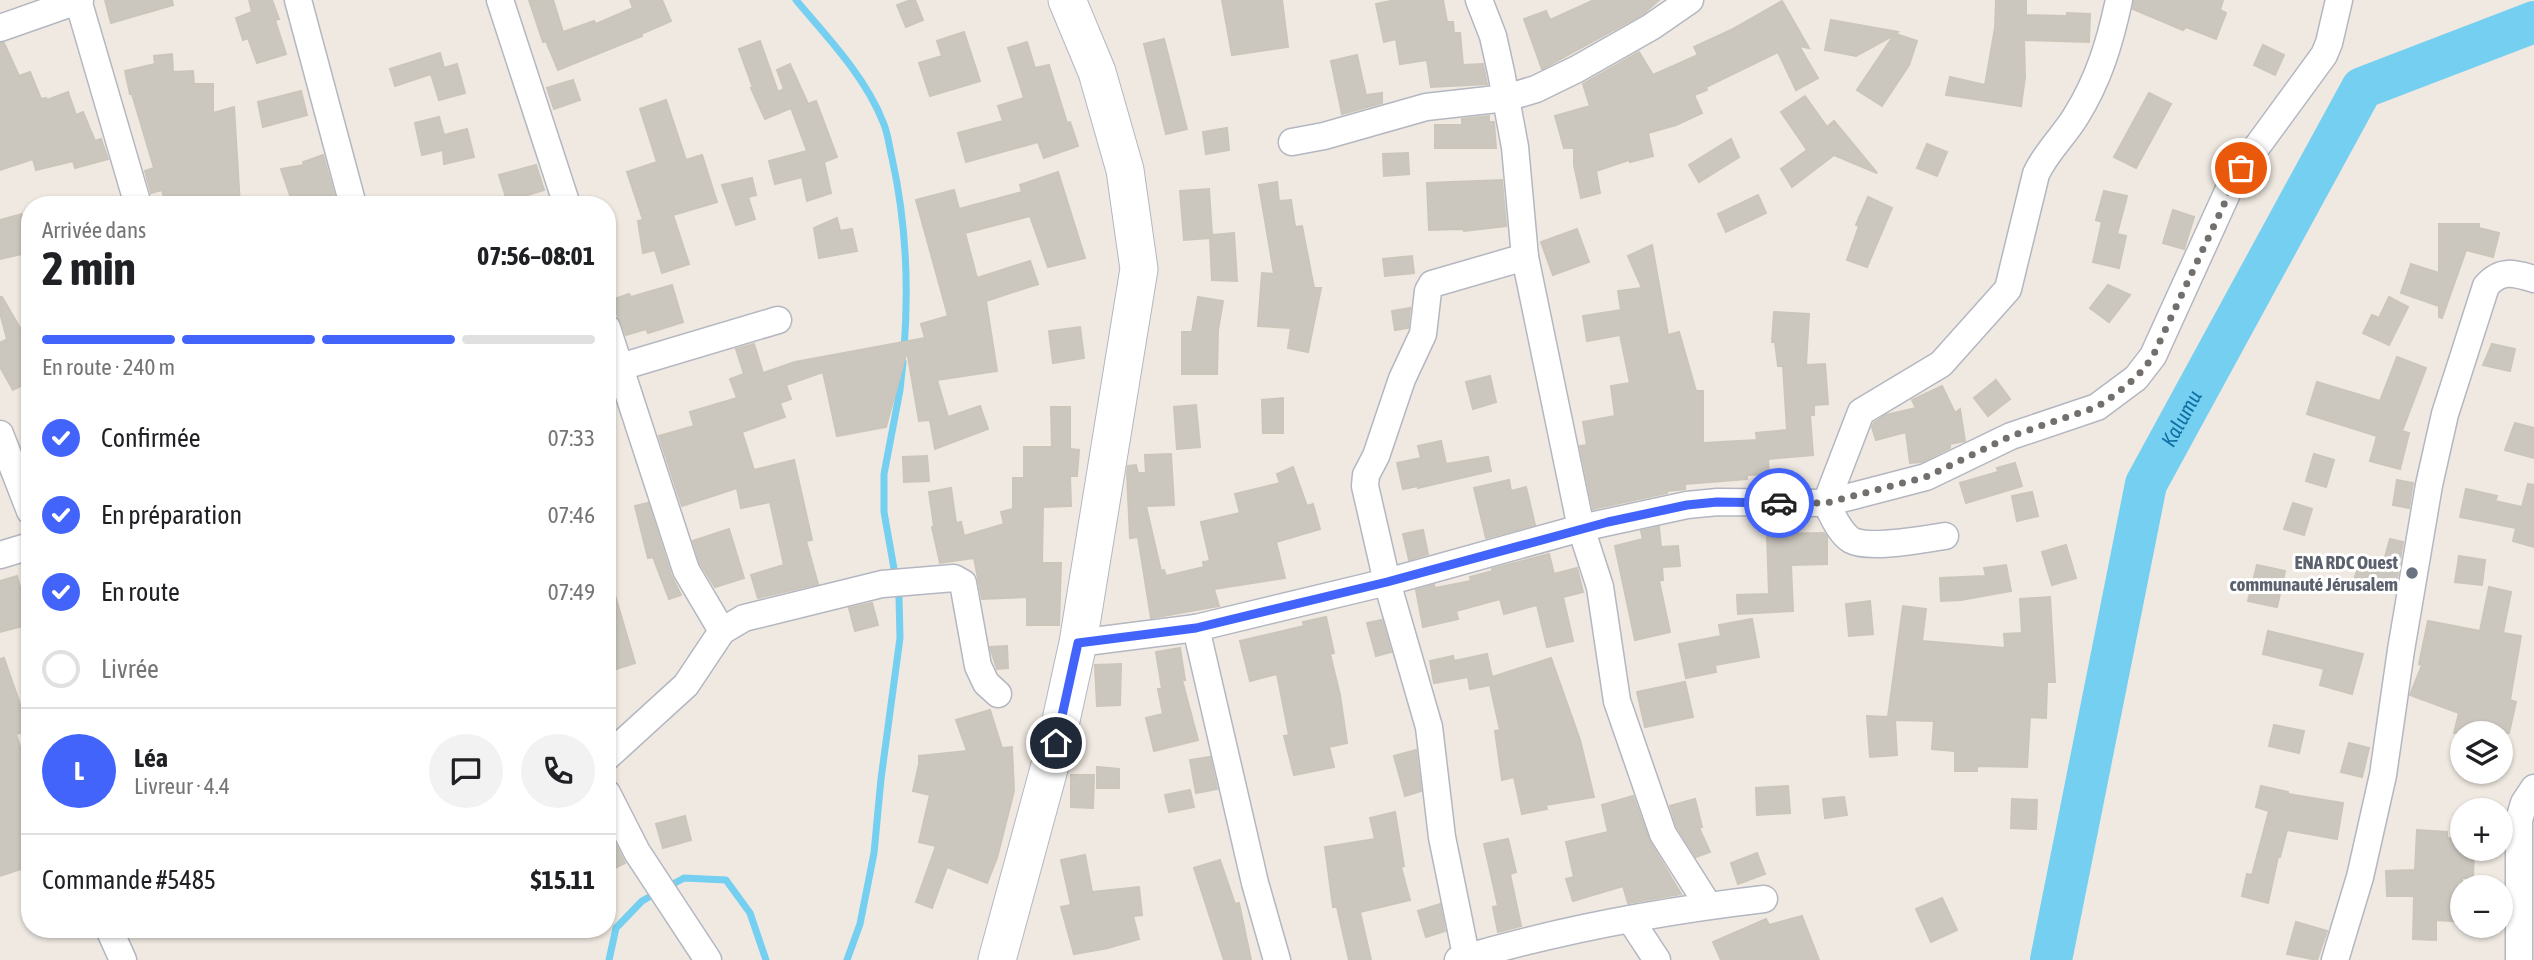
<!DOCTYPE html>
<html lang="fr">
<head>
<meta charset="utf-8">
<style>
  :root { --surface:#fff; --page:#f2f2f2; --text:#202124; --muted:#757577; --line:#e0e0e0; --accent:#4264fb }
  body { margin:0; font-family:"Asap Condensed",sans-serif; background:var(--page); color:var(--text); height:100vh; display:flex; flex-direction:column; font-size:26px; white-space:nowrap }
  * { box-sizing:border-box; margin:0 }
  p { font-size:23px; color:var(--muted) }
  .icon { flex:none; width:38px; height:38px; fill:none; stroke:currentColor; stroke-width:2; stroke-linecap:round; stroke-linejoin:round }
  .map { position:relative; flex:1; overflow:hidden }
  .sheet { position:absolute; left:21px; top:196px; width:595px; height:742px; display:flex; flex-direction:column; background:var(--surface); border-radius:28px; box-shadow:0 2px 5px #0004 }
  .sheet>* { flex:none }
  .fabs { position:absolute; left:2450px; top:721px; display:grid; gap:14px }
  .fabs a { display:grid; place-items:center; width:63px; height:63px; border-radius:50%; background:var(--surface); box-shadow:0 2px 5px #0004; font-size:35px }
  .pin { position:absolute; display:grid; place-items:center; width:60px; height:60px; color:#fff; margin:-30px; border:4px solid #fff; border-radius:50%; box-shadow:0 2px 7px #0007 }
  .courier { position:absolute; display:grid; place-items:center; width:70px; height:70px; margin:-35px; border:5px solid #4264fb; border-radius:50%; background:#fff; color:#222; box-shadow:0 2px 9px #0007 }
  .overview em { font-style:normal; font-weight:700 }
  .overview div { display:flex; flex-direction:column-reverse }
  .overview { display:flex; align-items:center; justify-content:space-between; height:119px; padding:0 21px }
  h1 { font-size:46px; font-weight:700; line-height:52px }
  .bar { display:grid; grid-template-columns:repeat(4,1fr); gap:10px 7px; align-content:center; height:84px; padding:0 21px }
  .bar i { height:9px; border-radius:5px; background:var(--line) }
  .bar .selected { background:var(--accent) }
  .bar p { grid-column:span 4 }
  .line { display:flex; align-items:center; gap:18px; padding:0 21px; border-top:2px solid var(--line) }
  .line div { flex:1 }
  .round { display:grid; place-items:center; flex:none; width:74px; height:74px; border-radius:37px; background:var(--page) }
  ol { padding:0 21px; list-style:none }
  li { display:flex; align-items:center; gap:21px; height:77px }
  li p { margin-inline-start:auto }
  li .icon { padding:7px; border-radius:50%; background:var(--accent); color:#fff; stroke-width:4 }
  li:last-child { color:var(--muted) }
  li i { width:38px; height:38px; border:4px solid var(--line); border-radius:50% }
  .map>svg:first-child { display:block }
</style>
</head>
<body>
<div class="map">
<svg width="2534" height="960" viewBox="0 0 2534 960">
  <rect width="100%" height="100%" fill="#efe9e1"/>
  <g fill="none" stroke-linecap="round" stroke-linejoin="round">
    <g stroke="#75cff0" stroke-width="7">
      <path d="M796,0c31,37 69,76 87,122 5,11 6,24 9,36 14,63 17,127 12,192"/>
      <path d="M609,960l7,-32 26,-27 42,-23 42,2 24,33 16,47"/>
      <path d="M847,960l13,-36 14,-71 7,-74 19,-141 -1,-41 -15,-85v-38l16,-84 3,-28"/>
    </g>
    <path stroke="#75cff0" stroke-width="42" id="s1" d="M2051,960l95,-476 216,-396 172,-66"/>
  </g>
  <g fill="#cbc7bf" stroke="#cbc5ba" stroke-width="2">
    <path d="M105,0h67l1,5 -62,18z"/>
    <path d="M249,0h23l7,19 -4,1 11,34 -29,9 -9,-25 -5,2 -7,-22 16,-6z"/>
    <path d="M529,0h24l10,32 31,-11 2,3 37,-16 -3,-8h32l9,21 -30,13 1,2 -84,34 -12,-29 -3,1z"/>
    <path d="M911,0h4l8,20 -17,7 -9,-22z"/>
    <path d="M1222,0h60l6,47 -56,8z"/>
    <path d="M1395,0h48l4,22h6l1,11h6l3,32 20,-1 4,20 -56,3 -4,-27 -27,4 -4,-25 -12,3 -8,-38z"/>
    <path d="M1594,0h65l-16,14 -101,55 -18,-50 22,-8 4,9z"/>
    <path d="M1996,0h30v15l41,1v-3l23,1 -1,28 -65,-2 1,37 -4,29 -75,-11 4,-18 35,8 10,-57z"/>
    <path d="M2134,0h89l-3,10 6,3 -10,26 -30,-12 -3,3 -50,-21z"/>
    <path d="M1782,1l27,47 -10,-2 19,32 -22,12 -18,-38 -72,35 1,3 -13,5 8,18 -26,12 -28,8 5,23 -23,6 -1,-2 -33,11 4,22 -19,5 -7,-33v-17h-10l-9,-32 35,-10 -7,-22 56,-32 14,23 45,-20 -4,-8 37,-17z"/>
    <path d="M1831,20l67,12 -2,2 21,7 -8,24 -27,41 -25,-16 37,-55 -38,21 -31,-6z"/>
    <path d="M964,32l16,49 -50,15 -11,-33 23,-7 -5,-15z"/>
    <path d="M1164,39l23,90 -21,5 -22,-90z"/>
    <path d="M760,41l18,51 6,-3 -7,-19 13,-6 18,40 8,-3 21,56 -13,5 7,31 -24,8 -5,-24 -27,7 -6,-23 38,-10 -16,-43 -26,11 -14,-31h2l-14,-39z"/>
    <path d="M1027,42l8,26 14,-3 18,58 3,-1 8,24 -34,12 -6,-16 -72,20 -8,-29 45,-12 -5,-15 26,-8 -16,-50z"/>
    <path d="M0,43h4l15,33 11,-4 11,27 5,-1 1,2 21,-8 8,23 7,-3 12,29 6,-2 7,20 -33,9 -2,-7 -37,9 -3,-11 -33,11z"/>
    <path d="M2263,45l21,10 -9,20 -21,-10z"/>
    <path d="M440,53l4,15 13,-4 8,29 -26,7 -8,-26 -36,12 -5,-17z"/>
    <path d="M172,54l1,18 20,-1 1,13h19v29l21,-6 6,98h-74l-4,-15 -11,3 -6,-22 9,-3 -22,-74h-2l-5,-23 30,-7 -1,-8z"/>
    <path d="M1357,55l9,40 16,-2v10l-40,11 -11,-53z"/>
    <path d="M573,80l7,20 -26,9 -7,-21z"/>
    <path d="M301,91l6,24 -44,12 -5,-25z"/>
    <path d="M2149,93l22,11 -35,64 -22,-11z"/>
    <path d="M1805,96l22,31 7,-6 43,52 -43,-18 -42,32 -11,-18 26,-19 -26,-38z"/>
    <path d="M666,100l20,60 16,-5 15,47 -44,13 16,49 -27,9 -7,-23 -12,3 -5,-32 5,-1 -16,-48 30,-10 -17,-53z"/>
    <path d="M1489,116v6h5l2,26h-61v-23h27v-6z"/>
    <path d="M439,117l5,18 23,-6 7,28 -30,7 -1,-14 -21,5 -7,-32z"/>
    <path d="M1227,128l2,22 -23,4 -3,-22z"/>
    <path d="M1731,139l8,18 -40,25 -10,-17z"/>
    <path d="M1927,144l20,8 -10,24 -20,-8z"/>
    <path d="M1408,153l1,21 -25,2 -1,-22z"/>
    <path d="M323,155l14,50h-18l-1,-9 -25,8 -12,-35 23,-4 -1,-3z"/>
    <path d="M536,165l8,25 -37,11 -8,-26z"/>
    <path d="M1058,172l27,86 -37,9 -18,-51 -65,17 12,45 53,-17 8,23 -52,17 11,70 -60,9 11,37 32,-11 8,23 -53,20 -5,-29 -11,1 -12,-70 -21,76 -49,9 -14,-64 -37,13 5,14 -11,4 5,14 -43,15 12,38 40,-10 18,80 -6,1 12,43 -60,14 -7,-23 33,-10 -14,-63 -29,6 -4,-20 -55,18 -23,-70 35,-10 -4,-14 47,-14 -7,-19 14,-5 -8,-25 18,-5 9,29 32,-11 130,-24 -4,-14 27,-8 -32,-116 38,-10 5,19 63,-17 -2,-7z"/>
    <path d="M752,178l4,17 -8,2 7,22 -19,6 -14,-40z"/>
    <path d="M1502,180l4,46 -42,5 -1,-2 -34,1 -2,-47z"/>
    <path d="M1277,182l2,19 12,-1 4,27 7,-1 12,62h7l-13,64 -20,-4 3,-20 -33,-2 4,-53 12,1 -15,-89z"/>
    <path d="M1209,189l3,46 22,-2 3,48 -25,-1 -2,-42 -26,2 -4,-49z"/>
    <path d="M2104,191l23,5 -10,38 9,2 -7,32 -26,-6 9,-40 -6,-2z"/>
    <path d="M1758,195l8,18 -40,19 -8,-18z"/>
    <path d="M1868,197l24,11 -25,59 -20,-7 12,-34 -3,-1z"/>
    <path d="M2173,210l21,7 -10,32 -21,-6z"/>
    <path d="M22,214l8,38 -30,7v-39z"/>
    <path d="M837,218l3,13 12,-2 5,22 -38,7 -5,-30z"/>
    <path d="M2439,224h40v4l20,5 -6,24 -27,-7 -24,68 -3,-1v-11l-38,-13 10,-29 28,9z"/>
    <path d="M1577,229l12,33 -36,13 -12,-33z"/>
    <path d="M1652,245l16,90 11,-3 17,59h7v52l54,-3 -1,-7 31,-3 -4,-64h-5l-3,-24h-3l2,-30 35,2 -3,51 19,-1 3,40 -14,1v10h-4l3,40 -45,4 1,15 -22,1v4l-62,5v5l-18,2v2l-74,16 -13,-63 7,-1 -4,-23 32,-6 -4,-30 19,-3 -10,-48 -33,6 -4,-25 38,-6 -3,-19 24,-3 -14,-32z"/>
    <path d="M1412,256l2,17 -29,3 -2,-17z"/>
    <path d="M672,285l11,37 -35,11 -2,-4 -20,6 -15,-35 18,-6 2,3z"/>
    <path d="M2108,285l22,10 -21,27 -19,-14z"/>
    <path d="M0,297h2l28,48v36l-17,9 -13,-23v-24l7,-4 -7,-26z"/>
    <path d="M1198,297l25,4 -5,29 -1,44h-35v-42h10z"/>
    <path d="M2389,297l19,10 -19,38 -26,-12 9,-18 7,3z"/>
    <path d="M1410,308l-2,20 -13,2 -3,-19z"/>
    <path d="M1080,327l4,31 -31,5 -4,-32z"/>
    <path d="M2492,344l23,5 -5,22 -27,-6z"/>
    <path d="M2397,357l29,11 -24,63 7,2 -9,36 -30,-8 7,-25 -70,-22 10,-32 63,19z"/>
    <path d="M1490,376l6,26 -23,7 -7,-27z"/>
    <path d="M1996,380l14,19 -22,17 -14,-18z"/>
    <path d="M1942,386l13,27 5,-4 5,32 -15,3v4l-28,14 -12,1 -4,-31 -30,8 -4,-13 2,-4 12,-8 30,-7 -4,-8z"/>
    <path d="M1283,398v35h-20l-1,-33z"/>
    <path d="M1196,405l4,42 -23,2 -3,-42z"/>
    <path d="M1051,407h19v42l9,1 -2,26h-7l1,30 -28,1 -1,56h19l-2,62h-32v-28l-45,2 -8,-41 -34,5 -8,-36 2,-1 -5,-34 22,-4 5,35 5,-1 3,14 40,-12 -3,-12 12,-3v-31h11v-31h28z"/>
    <path d="M2515,423l19,5v30l-29,-8z"/>
    <path d="M1441,441l5,23 42,-7 3,14 -73,17v-2l-15,3 -6,-26 24,-5 -3,-12z"/>
    <path d="M1171,454l3,51 -28,1 15,65 3,-1 2,6 38,-9 -1,-5 7,-1 -9,-39 39,-9 -5,-19 45,-11 -3,-9 16,-7 14,39 6,-2 7,25 -44,13 9,36 -71,11 5,17 -68,12 -13,-81 -8,1 -3,-65 1,-7 8,-1 2,8h8l-1,-18z"/>
    <path d="M2314,454l20,6 -8,27 -20,-6z"/>
    <path d="M927,456l2,25 -25,1 -1,-25z"/>
    <path d="M2015,463l7,23 -56,17 -6,-20 38,-11 -1,-4z"/>
    <path d="M1509,480l2,11 15,-4 9,38 -49,13 -12,-50z"/>
    <path d="M2397,480l16,3 -4,25 -16,-3z"/>
    <path d="M2528,484l6,1v62l-21,-6 3,-13 -56,-11 6,-28 31,7 -2,5 27,6z"/>
    <path d="M2032,492l6,24 -21,5 -5,-25z"/>
    <path d="M648,503l23,72 10,20 -12,4 -16,-42 -5,1 -13,-52z"/>
    <path d="M2293,503l19,6 -8,26 -20,-6z"/>
    <path d="M1659,527l2,20 17,-1 2,20 -18,1 1,13 -4,1 11,51 -35,8 -20,-94 28,-7 -2,-8z"/>
    <path d="M729,529l15,49 -29,9 -15,-24 -7,-22z"/>
    <path d="M1423,530l5,24 -19,6 -6,-26z"/>
    <path d="M1824,533l3,4v27l-36,1 2,46 -55,3 -1,-19 32,-1 -2,-60z"/>
    <path d="M2390,539l13,3 -8,48 -41,-10 6,-19 22,7z"/>
    <path d="M2066,545l10,33 -24,7 -10,-33z"/>
    <path d="M1549,554l5,20 23,-6 6,24 -20,5 10,44 -26,6 -10,-42 -33,9 -4,-15 -44,12 2,8 -35,8 -7,-37 18,-5 1,3 36,-7 -1,-4 23,-6 -1,-2z"/>
    <path d="M2459,556l26,4 -3,25 -27,-3z"/>
    <path d="M2006,565l5,26 -50,9 -20,1 -1,-23 46,-2 -2,-8z"/>
    <path d="M2257,565l28,6 -8,36 -29,-6z"/>
    <path d="M17,576l13,48 -30,8v-51z"/>
    <path d="M612,585l23,78 -28,9v-86z"/>
    <path d="M2489,587l22,5 -8,41 18,3 -11,64 6,2 -7,31h-55l5,-20 -49,-18 12,-30 -3,-1 9,-43 52,10z"/>
    <path d="M2050,597l5,85h-8l-1,36 -16,-1 -3,50 -50,-1v5h-22v-20l-23,-2 2,-28 -39,-1 2,35 -27,2 -3,-41 21,1 15,-111 23,3 -4,32 83,7 -1,-14 18,-1 -2,-34z"/>
    <path d="M1870,601l3,33 -24,2 -3,-32z"/>
    <path d="M872,603l6,22 -23,6 -6,-23z"/>
    <path d="M1326,617l8,36 -4,1 10,41 7,48 -18,4 5,20 -40,8 -10,-39 5,-1 -12,-61 -27,7 -10,-40 64,-15 -1,-4z"/>
    <path d="M1752,619l7,38 -44,8 1,7 -30,6 -7,-34 42,-8 -2,-11z"/>
    <path d="M1382,620l9,32 -15,4 -9,-33z"/>
    <path d="M2268,631l95,23 -11,40 -32,-9 4,-16 -61,-15z"/>
    <path d="M1007,646l1,22 -11,1 -7,-22z"/>
    <path d="M1180,648l5,32h-3l16,60 -44,11 -8,-33 17,-4 -5,-25h4l-6,-37z"/>
    <path d="M1487,654l5,23 59,-19 29,82 14,57 -48,8 1,4 -25,5 -8,-37 -12,3 -7,-49 5,-1 -10,-45 -20,4 -2,-12 -34,6 -4,-22 23,-5 1,5z"/>
    <path d="M4,658l25,72 -13,4 14,46v86l-30,10v-217z"/>
    <path d="M1121,664l-1,41 -23,1 -2,-41z"/>
    <path d="M1685,682l8,35 -48,10 -8,-35z"/>
    <path d="M990,710l12,38 10,-1 2,44 -17,67 -10,25 -40,-16 -15,41 -16,-6 20,-56 -17,-4 11,-47 -17,-4 6,-27v-8l48,-5 -11,-31z"/>
    <path d="M2274,725l30,6 -5,22 -30,-7z"/>
    <path d="M2349,743l20,5 -7,29 -21,-5z"/>
    <path d="M1416,750l5,41 -16,5 -11,-40z"/>
    <path d="M1210,757l7,32 -21,4 -6,-33z"/>
    <path d="M1097,767l22,2v19h-22z"/>
    <path d="M1071,775h23l-1,33 -22,-1z"/>
    <path d="M1788,786l2,27 -33,2 -1,-27z"/>
    <path d="M2261,786l27,6v2l55,9 -6,36 -50,-9 -7,27h-2l-10,46 -26,-7 5,-22 5,1 17,-64 -13,-4z"/>
    <path d="M1190,790l4,17 -25,5 -4,-17z"/>
    <path d="M1633,796l17,46 31,52 -53,9 -5,-17 -50,15 -7,-22 8,-2 -8,-35 42,-10 -6,-27z"/>
    <path d="M1844,797l3,18 -22,3 -2,-19z"/>
    <path d="M1695,799l7,28 -3,1 11,24 -14,5 -19,-30 -7,-21z"/>
    <path d="M2012,799l25,1 -1,29 -25,-1z"/>
    <path d="M1395,812l9,54 -3,1 9,33 -50,12 11,48h-22l-12,-53h-4l-8,-60 50,-8 -5,-21z"/>
    <path d="M685,816l6,24 -28,8 -7,-24z"/>
    <path d="M607,828l18,35 -18,9z"/>
    <path d="M2417,830l30,2v6l15,1v10h12l-1,29h-11v44l-26,-2v20l-23,-1 1,-43h-27l-1,-25 29,-1z"/>
    <path d="M1508,839l8,33 -6,2 11,52 -23,6 -5,-25 5,-1 -14,-62z"/>
    <path d="M1757,853l8,21 -27,10 -7,-21z"/>
    <path d="M1085,855l7,37 47,-5 3,28 -9,1 6,23 -31,9 -34,6 -13,-47 10,-2 -10,-45z"/>
    <path d="M1220,860l15,44 4,-1 12,57h-27l-30,-92z"/>
    <path d="M1942,898l15,32 -26,12 -15,-33z"/>
    <path d="M1440,904l5,27 -19,6 -8,-26z"/>
    <path d="M1802,916l17,44h-98l-8,-18 53,-23 3,6z"/>
    <path d="M2296,922l31,9 -10,29 -30,-6z"/>
  </g>
  <g fill="none" stroke-linecap="round" stroke-linejoin="round">
    <defs>
      <g id="minor">
        <path d="M78,0l60,205"/>
        <path d="M298,0l55,205"/>
        <path d="M500,0l67,205"/>
        <path d="M1479,0l14,36 8,36 14,75 10,110 56,271 19,59 17,114 46,133 45,71"/>
        <path d="M0,28l80,-28"/>
        <path d="M1292,142l32,-6 102,-29 80,-9 30,-9 41,-20 74,-42 39,-27"/>
        <path d="M607,328l79,242 36,61 22,-13 138,-34 72,-6 9,5 15,83 8,17 12,11"/>
        <path d="M607,371l171,-51"/>
        <path d="M0,434l30,77"/>
        <path d="M1945,536c-21,3 -76,14 -94,4 -12,-8 -18,-24 -25,-37l35,-91 80,-48 67,-75 28,-115c10,-22 28,-38 40,-58 23,-37 34,-74 43,-116"/>
        <path d="M0,555l30,-9"/>
        <path d="M1196,628l59,255 22,77"/>
        <path d="M1078,643l118,-15 191,-46 194,-54 106,-23 31,-3 108,1 100,-26 85,-41 86,-29 39,-29 17,-22 81,-178 90,-123 5,-12 10,-43"/>
        <path d="M607,757l79,-72 36,-54"/>
        <path d="M607,793l30,59 71,108"/>
        <path d="M1630,919l27,41"/>
        <path d="M109,929l14,31"/>
        <path d="M1458,960c100,-30 203,-49 306,-61"/>
        <path d="M1467,960l-25,-123 -13,-110 -42,-145 -22,-96 1,-11 10,-19 26,-77 21,-45 5,-43 4,-7 93,-27"/>
        <path d="M2335,960l25,-83 23,-102 18,-125 28,-165 16,-71 41,-128c15,-17 28,-13 48,-7"/>
        <path d="M2519,960v-140l5,-17 10,-15"/>
      </g>
      <path id="secondary" d="M997,960l59,-217 22,-100 61,-374 -14,-99 -28,-98 -30,-72"/>
    </defs>
    <use href="#minor" stroke="#b4b7c1" stroke-width="29"/>
    <use href="#secondary" stroke="#b4b7c1" stroke-width="39"/>
    <use href="#minor" stroke="#fff" stroke-width="26"/>
    <use href="#secondary" stroke="#fff" stroke-width="37"/>
  </g>
  <g fill="none" stroke-linecap="round" stroke-linejoin="round">
    <path stroke="#726f6d" stroke-width="7" stroke-dasharray="0 12.6" d="M1779,503h47l100,-26 85,-41 86,-29c21,-14 42,-29 56,-51l88,-188"/>
    <path stroke="#4264fb" stroke-width="9" d="M1056,743l22,-100 118,-15 191,-46 221,-60 79,-17 30,-3 62,1"/>
  </g>
  <circle fill="#6b7280" stroke="#fff" stroke-width="2.5" cx="2412" cy="573" r="7"/>
  <g text-anchor="middle" stroke-width="6" stroke-linejoin="round" paint-order="stroke">
    <g font-size="19" font-weight="bold" fill="#5b616d" stroke="#fff" text-anchor="end">
      <text x="2398" y="569">ENA RDC Ouest<tspan x="2398" dy="22">communauté Jérusalem</tspan></text>
    </g>
    <g font-size="21" font-style="italic" fill="#0d6fa3" stroke="#fff">
      <text dy="7" stroke="none"><textPath href="#s1" startOffset="560">Kalumu</textPath></text>
    </g>
  </g>
</svg>
<div class="fabs">
<a><svg class="icon" aria-label="layers" viewBox="0 0 24 24"><path d="M12 4l9 5-9 5-9-5zM3 14l9 5 9-5"/></svg></a>
<a>+</a>
<a>−</a>
</div>
<div class="pin" style="left:2241px;top:168px;background:#ea580c"><svg class="icon" aria-label="bag" viewBox="0 0 24 24"><path d="M5 8h14l-1 12H6zM9 8a3 3 0 0 1 6 0"/></svg></div>
<div class="pin" style="left:1056px;top:743px;background:#1f2937"><svg class="icon" aria-label="home" viewBox="0 0 24 24"><path d="M3 11l9-7 9 7M6 9v11h12V9"/></svg></div>
<div class="courier" style="left:1779px;top:503px"><svg class="icon" aria-label="car" viewBox="0 0 24 24"><path d="M5 17H2v-5l4-1 3-4h7l3 4 3 1v5h-3M9 17h6M6 11h13"/><circle cx="7" cy="17" r="2"/><circle cx="17" cy="17" r="2"/></svg></div>
<section class="sheet">
<div class="overview"><div><h1>2 min</h1><p>Arrivée dans</p></div><em>07:56–08:01</em></div>
<div class="bar"><i class="selected"></i><i class="selected"></i><i class="selected"></i><i></i><p>En route · 240 m</p></div>
<ol>
<li><svg class="icon" aria-label="check" viewBox="0 0 24 24"><path d="M5 12l5 5 9-10"/></svg>Confirmée<p>07:33</p></li>
<li><svg class="icon" aria-label="check" viewBox="0 0 24 24"><path d="M5 12l5 5 9-10"/></svg>En préparation<p>07:46</p></li>
<li><svg class="icon" aria-label="check" viewBox="0 0 24 24"><path d="M5 12l5 5 9-10"/></svg>En route<p>07:49</p></li>
<li><i></i>Livrée</li>
</ol>
<div class="line" style="height:126px"><b class="round" style="background:var(--accent);color:#fff">L</b><div><b>Léa</b><p>Livreur · 4.4</p></div><a class="round"><svg class="icon" aria-label="chat" viewBox="0 0 24 24"><path d="M4 5h16v11H9l-5 4z"/></svg></a><a class="round"><svg class="icon" aria-label="phone" viewBox="0 0 24 24"><path d="M5 4h4l2 5-3 2q2 4 5 5l2-3 5 2v4C11 20 4 13 5 4z"/></svg></a></div>
<div class="line" style="height:91px"><div>Commande #5485</div><b>$15.11</b></div>
</section>
</div>
</body>
</html>
